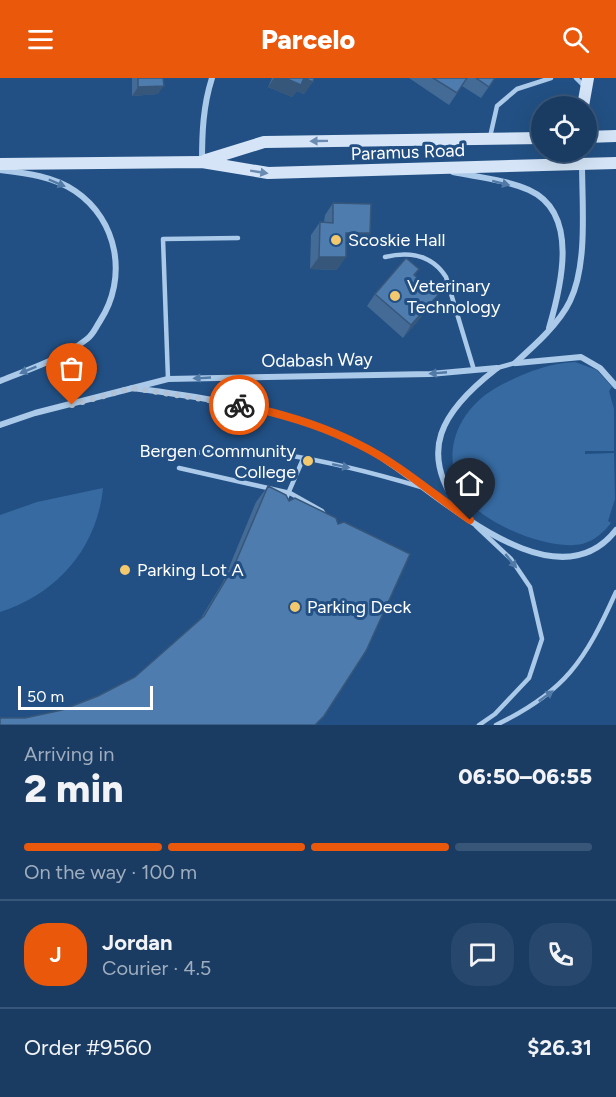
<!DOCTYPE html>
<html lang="en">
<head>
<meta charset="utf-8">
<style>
  :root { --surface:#1a3c63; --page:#27476c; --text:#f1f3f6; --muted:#9fadbe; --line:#385678; --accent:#ea580c }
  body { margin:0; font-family:Figtree,sans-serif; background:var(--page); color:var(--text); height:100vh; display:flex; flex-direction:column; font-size:22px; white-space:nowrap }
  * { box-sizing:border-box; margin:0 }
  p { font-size:20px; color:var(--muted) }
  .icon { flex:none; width:33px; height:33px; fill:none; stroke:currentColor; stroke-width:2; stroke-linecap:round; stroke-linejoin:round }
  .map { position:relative; height:647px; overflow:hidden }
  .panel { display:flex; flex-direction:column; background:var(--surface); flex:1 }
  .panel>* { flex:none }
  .controls { position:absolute; left:531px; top:18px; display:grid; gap:12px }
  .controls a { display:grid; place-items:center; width:66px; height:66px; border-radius:50%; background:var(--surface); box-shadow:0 6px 24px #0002,0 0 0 2px var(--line); font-size:30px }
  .scale { position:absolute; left:18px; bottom:15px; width:135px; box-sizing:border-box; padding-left:6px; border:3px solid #fff; border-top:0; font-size:16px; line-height:21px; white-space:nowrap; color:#fff; -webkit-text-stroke:4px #225084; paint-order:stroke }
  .pin { position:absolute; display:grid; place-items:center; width:51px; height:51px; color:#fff; margin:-62px -26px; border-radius:50% 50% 50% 0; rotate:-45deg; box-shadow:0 0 6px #0007 }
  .pin .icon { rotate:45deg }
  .courier { position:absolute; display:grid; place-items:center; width:60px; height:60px; margin:-30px; border:4px solid #ea580c; border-radius:50%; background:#fff; color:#222; box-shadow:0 2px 8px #0007 }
  .head em { font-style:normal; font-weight:800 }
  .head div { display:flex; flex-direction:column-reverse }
  .head { display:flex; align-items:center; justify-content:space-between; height:102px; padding:0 24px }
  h1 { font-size:39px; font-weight:800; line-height:45px }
  .bar { display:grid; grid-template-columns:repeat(4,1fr); gap:9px 6px; align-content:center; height:72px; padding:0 24px }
  .bar i { height:8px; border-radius:4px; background:var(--line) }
  .bar .current { background:var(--accent) }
  .bar p { grid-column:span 4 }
  .line { display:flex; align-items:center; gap:15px; padding:0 24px; border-top:2px solid var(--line) }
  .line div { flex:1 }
  .round { display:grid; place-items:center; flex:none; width:63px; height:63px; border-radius:24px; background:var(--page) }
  header { display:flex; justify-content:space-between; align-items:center; height:78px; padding:0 24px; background:var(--accent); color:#fff; font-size:27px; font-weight:800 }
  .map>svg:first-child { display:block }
</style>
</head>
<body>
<header><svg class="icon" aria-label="menu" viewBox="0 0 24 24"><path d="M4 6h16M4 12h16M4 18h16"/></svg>Parcelo<svg class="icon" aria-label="search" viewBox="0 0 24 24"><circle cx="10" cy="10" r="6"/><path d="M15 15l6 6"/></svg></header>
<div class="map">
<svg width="616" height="647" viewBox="0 0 616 647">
  <rect width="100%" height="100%" fill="#225084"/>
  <g fill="#366aa1">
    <path d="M575,284l22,8 15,17 -3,4 5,18v42h-29v3l29,-1 1,46 -7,22 3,2c-7,9 -17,18 -29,21 -32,7 -96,-19 -115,-45 -31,-43 -9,-92 34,-114 23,-12 48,-22 74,-23z"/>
    <path d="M103,410c-6,60 -46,106 -103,124v-97l37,-13z"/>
  </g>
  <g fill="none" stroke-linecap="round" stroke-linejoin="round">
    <g stroke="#abc9e8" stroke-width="4.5">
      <path d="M576,0l8,8"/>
      <path d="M490,59l7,-31 20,-17 34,-11"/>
      <path d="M385,179c25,-6 47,-2 61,20l28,93"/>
      <path d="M497,290l18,-5"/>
      <path d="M168,301l-5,-140 75,-1"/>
      <path d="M179,375c36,-1 72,-3 107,2 46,7 91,19 135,32"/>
      <path d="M179,390l111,25 32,18 3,4"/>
      <path d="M284,425l19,-44"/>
      <path d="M476,448l35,33 19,28 12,52 -13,39 -34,36 -16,11"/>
      <path d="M496,647c69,-33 89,-64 120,-133"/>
    </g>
    <g stroke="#abc9e8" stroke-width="6">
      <path d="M202,84c0,-29 1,-56 10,-84"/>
      <path d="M0,92c25,3 53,6 75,21 43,29 53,87 25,130 -4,6 -7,14 -13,18 -25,20 -58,30 -87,42"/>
      <path d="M453,94c24,5 54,8 76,18 51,23 32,97 20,138"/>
      <path d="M515,285c19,-17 44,-39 55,-62 18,-37 12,-97 12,-138"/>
      <path d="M517,285l64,-6 19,11 16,18"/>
      <path d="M132,310c63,8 127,18 187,39 24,9 48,20 69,35 55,36 168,145 228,68"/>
      <path d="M0,347l35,-12 133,-34 262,-5 67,-6"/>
      <path d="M463,435c-48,-61 -21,-102 33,-144"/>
    </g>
    <g stroke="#d5e5f7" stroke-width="12">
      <path d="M583,28l5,-28"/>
      <path d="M586,59l30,-1"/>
      <path d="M206,82l58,-18 278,-4"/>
      <path d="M0,86l202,-2 66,11 348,-10"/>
    </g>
  </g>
  <g fill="#446b96">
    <path d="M132,0h31l-5,16 -26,2z"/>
    <path d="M272,0h42l-10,16 -7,-3 -5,6 -24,-10z"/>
    <path d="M409,0h86l-14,20 -19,-12 -13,19z"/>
    <path d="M333,125l29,43 -16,-1 -9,25 -27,-1 1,-34 9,-13h4l1,-7z"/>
    <path d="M419,191l-4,6 14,33 -26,30 -36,-32 8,-12z"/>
    <path d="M268,408l21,15 49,23 28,127 -341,67 37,-8 36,-14 37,-19 66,-59 22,-36 33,-80z"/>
  </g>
  <g fill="#37577a">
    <path d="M274,0h30l9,4 -9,12 -7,-3 -5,6 -24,-10z"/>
    <path d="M164,8l-6,8 -26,2 6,-9z"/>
    <path d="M346,155h24l-8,13 -25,-1z"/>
    <path d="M319,179h27l-9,13 -27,-1z"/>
    <path d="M438,217l-9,13 -26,30 8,-13z"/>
  </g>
  <g fill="#4f7cae" stroke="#37577a" stroke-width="1.5">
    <path d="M138,0h25l1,8 -26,1z"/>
    <path d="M285,0h29l-1,4 -9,-4 -3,7z"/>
    <path d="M433,0h34l-10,15z"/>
    <path d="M476,0h19l-6,9z"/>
    <path d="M333,125l38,1 -1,29h-24v24h-27l1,-35 13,1z"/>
    <path d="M406,180l13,11 -5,6 24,20 -27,30 -36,-31z"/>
    <path d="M268,408l18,9 3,6 6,-3 41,20 2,6 6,-2 66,32 -44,97 -42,65 -9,9h-315v-7h25l37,-8 36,-14 37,-19 69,-61 30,-50z"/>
  </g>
  <defs><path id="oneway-solid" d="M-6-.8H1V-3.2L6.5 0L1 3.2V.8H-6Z" transform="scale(1.5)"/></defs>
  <g fill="#6a8cb2">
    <use href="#oneway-solid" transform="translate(319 63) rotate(179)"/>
    <use href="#oneway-solid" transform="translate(259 94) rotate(9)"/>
  </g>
  <g fill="#527aa7">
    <use href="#oneway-solid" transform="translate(57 105) rotate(23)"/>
    <use href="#oneway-solid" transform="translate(501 105) rotate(14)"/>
    <use href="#oneway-solid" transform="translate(28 292) rotate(158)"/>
    <use href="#oneway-solid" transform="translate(438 295) rotate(175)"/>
    <use href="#oneway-solid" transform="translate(202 300) rotate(177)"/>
    <use href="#oneway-solid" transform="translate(341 388) rotate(12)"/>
    <use href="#oneway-solid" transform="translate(511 483) rotate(51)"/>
    <use href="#oneway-solid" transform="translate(546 618) rotate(-36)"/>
  </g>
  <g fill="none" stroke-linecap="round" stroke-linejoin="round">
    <path stroke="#b2c2d4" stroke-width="6" stroke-dasharray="0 10.8" d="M72,327l60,-17 107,17"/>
    <path stroke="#ea580c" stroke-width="8" d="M239,327c41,8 84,21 121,40 39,19 74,50 110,75"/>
  </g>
  <g fill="#f4c86d" stroke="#225084" stroke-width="2">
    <circle cx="336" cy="162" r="6"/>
    <circle cx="395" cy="218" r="6"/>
    <circle cx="308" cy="383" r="6"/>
    <circle cx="125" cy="492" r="6"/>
    <circle cx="295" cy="529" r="6"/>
  </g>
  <g text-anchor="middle" stroke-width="6" stroke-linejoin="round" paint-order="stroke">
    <g font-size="18" fill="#fff" stroke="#225084">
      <text transform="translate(408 74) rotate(-2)" y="6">Paramus Road</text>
      <text transform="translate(317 282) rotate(-1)" y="6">Odabash Way</text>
    </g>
    <g font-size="18" fill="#fff" stroke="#225084" text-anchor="start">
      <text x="348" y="168">Scoskie Hall</text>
      <text x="407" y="214">Veterinary<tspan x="407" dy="21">Technology</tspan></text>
      <text x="296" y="379" text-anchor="end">Bergen Community<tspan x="296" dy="21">College</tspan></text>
      <text x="137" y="498">Parking Lot A</text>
      <text x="307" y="535">Parking Deck</text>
    </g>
  </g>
</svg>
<div class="controls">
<a><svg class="icon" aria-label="locate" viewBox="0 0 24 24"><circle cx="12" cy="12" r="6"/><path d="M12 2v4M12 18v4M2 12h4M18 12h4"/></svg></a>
</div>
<div class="scale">50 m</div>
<div class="pin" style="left:72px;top:327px;background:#ea580c"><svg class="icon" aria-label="bag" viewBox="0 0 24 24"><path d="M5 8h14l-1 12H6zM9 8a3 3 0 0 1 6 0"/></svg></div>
<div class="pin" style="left:470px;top:442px;background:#1f2937"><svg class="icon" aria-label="home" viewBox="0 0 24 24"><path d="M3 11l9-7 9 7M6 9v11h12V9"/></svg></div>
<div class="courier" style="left:239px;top:327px"><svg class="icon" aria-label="bike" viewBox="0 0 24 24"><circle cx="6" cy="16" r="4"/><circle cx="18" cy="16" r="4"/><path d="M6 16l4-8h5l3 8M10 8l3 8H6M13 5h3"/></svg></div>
</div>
<section class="panel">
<div class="head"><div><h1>2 min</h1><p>Arriving in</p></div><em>06:50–06:55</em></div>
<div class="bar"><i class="current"></i><i class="current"></i><i class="current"></i><i></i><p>On the way · 100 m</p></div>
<div class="line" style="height:108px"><b class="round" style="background:var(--accent);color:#fff">J</b><div><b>Jordan</b><p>Courier · 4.5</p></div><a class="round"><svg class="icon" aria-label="chat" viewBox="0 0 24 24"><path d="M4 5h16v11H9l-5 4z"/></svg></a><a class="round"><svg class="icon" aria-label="phone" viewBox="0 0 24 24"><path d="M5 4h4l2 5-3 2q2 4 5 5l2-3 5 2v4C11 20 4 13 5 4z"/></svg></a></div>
<div class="line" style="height:78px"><div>Order #9560</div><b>$26.31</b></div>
</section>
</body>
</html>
